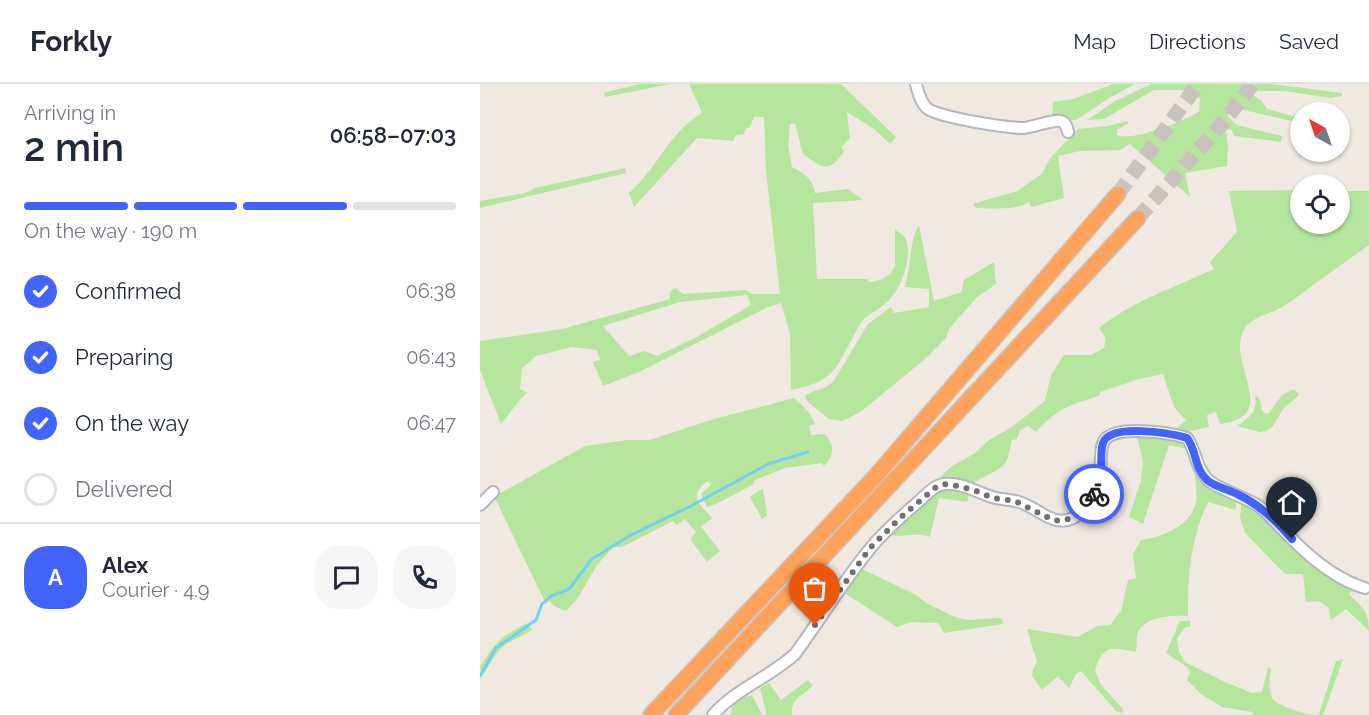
<!DOCTYPE html>
<html lang="en">
<head>
<meta charset="utf-8">
<style>
  :root { --surface:#fff; --page:#f6f6f7; --text:#1f2937; --muted:#747a83; --line:#e0e1e3; --accent:#4264fb }
  body { margin:0; font-family:Raleway,sans-serif; background:var(--page); color:var(--text); height:100vh; display:flex; flex-direction:column; font-size:22px; white-space:nowrap }
  * { box-sizing:border-box; margin:0 }
  p { font-size:20px; color:var(--muted) }
  .icon { flex:none; width:33px; height:33px; fill:none; stroke:currentColor; stroke-width:2; stroke-linecap:round; stroke-linejoin:round }
  .map { position:relative; flex:1; overflow:hidden }
  .details { display:flex; flex-direction:column; background:var(--surface); width:480px }
  .details>* { flex:none }
  .needle { width:39px; rotate:320deg }
  .controls { position:absolute; left:810px; top:18px; display:grid; gap:12px }
  .controls a { display:grid; place-items:center; width:60px; height:60px; border-radius:50%; background:var(--surface); box-shadow:0 2px 4px #0004; font-size:30px }
  .pin { position:absolute; display:grid; place-items:center; width:51px; height:51px; color:#fff; margin:-62px -26px; border-radius:50% 50% 50% 0; rotate:-45deg; box-shadow:0 0 6px #0007 }
  .pin .icon { rotate:45deg }
  .courier { position:absolute; display:grid; place-items:center; width:60px; height:60px; margin:-30px; border:4px solid #4264fb; border-radius:50%; background:#fff; color:#222; box-shadow:0 2px 8px #0007 }
  .head em { font-style:normal; font-weight:600 }
  .head div { display:flex; flex-direction:column-reverse }
  .head { display:flex; align-items:center; justify-content:space-between; height:102px; padding:0 24px }
  h1 { font-size:39px; font-weight:600; line-height:45px }
  .bar { display:grid; grid-template-columns:repeat(4,1fr); gap:9px 6px; align-content:center; height:72px; padding:0 24px }
  .bar i { height:8px; border-radius:4px; background:var(--line) }
  .bar .on { background:var(--accent) }
  .bar p { grid-column:span 4 }
  .line { display:flex; align-items:center; gap:15px; padding:0 24px; border-top:2px solid var(--line) }
  .line div { flex:1 }
  .round { display:grid; place-items:center; flex:none; width:63px; height:63px; border-radius:24px; background:var(--page) }
  ol { padding:0 24px; list-style:none }
  li { display:flex; align-items:center; gap:18px; height:66px }
  li p { margin-inline-start:auto }
  li .icon { padding:6px; border-radius:50%; background:var(--accent); color:#fff; stroke-width:4 }
  li:last-child { color:var(--muted) }
  li i { width:33px; height:33px; border:3px solid var(--line); border-radius:50% }
  header { display:flex; align-items:center; gap:36px; box-sizing:border-box; height:84px; padding:0 30px; background:var(--surface); border-bottom:2px solid var(--line) }
  header strong { font-size:28px }
  nav { display:flex; gap:33px; margin-inline-start:auto; font-size:21px }
  main { display:flex; flex:1; min-height:0 }
  .map>svg:first-child { display:block }
</style>
</head>
<body>
<header>
<strong>Forkly</strong>
<nav><a>Map</a><a>Directions</a><a>Saved</a></nav>
</header>
<main>
<section class="details">
<div class="head"><div><h1>2 min</h1><p>Arriving in</p></div><em>06:58–07:03</em></div>
<div class="bar"><i class="on"></i><i class="on"></i><i class="on"></i><i></i><p>On the way · 190 m</p></div>
<ol>
<li><svg class="icon" aria-label="check" viewBox="0 0 24 24"><path d="M5 12l5 5 9-10"/></svg>Confirmed<p>06:38</p></li>
<li><svg class="icon" aria-label="check" viewBox="0 0 24 24"><path d="M5 12l5 5 9-10"/></svg>Preparing<p>06:43</p></li>
<li><svg class="icon" aria-label="check" viewBox="0 0 24 24"><path d="M5 12l5 5 9-10"/></svg>On the way<p>06:47</p></li>
<li><i></i>Delivered</li>
</ol>
<div class="line" style="height:108px"><b class="round" style="background:var(--accent);color:#fff">A</b><div><b>Alex</b><p>Courier · 4.9</p></div><a class="round"><svg class="icon" aria-label="chat" viewBox="0 0 24 24"><path d="M4 5h16v11H9l-5 4z"/></svg></a><a class="round"><svg class="icon" aria-label="phone" viewBox="0 0 24 24"><path d="M5 4h4l2 5-3 2q2 4 5 5l2-3 5 2v4C11 20 4 13 5 4z"/></svg></a></div>
</section>
<div class="map">
<svg width="889" height="631" viewBox="0 0 889 631">
  <rect width="100%" height="100%" fill="#efe9e1"/>
  <g fill="#b6e59e" fill-rule="evenodd">
    <path d="M159,0h32l-66,13 -1,-4z"/>
    <path d="M209,0h152l55,53 -6,7 -16,-15 -27,-17 3,26 -9,9 3,4c-14,23 -22,17 -41,3l-8,-31 -5,1 -2,22 4,21c12,6 21,12 23,26l33,-4 15,11 -50,3 4,76h51l1,3c13,-2 20,-4 26,-16v-37c4,4 11,7 12,13 4,18 -5,44 -17,57 -7,9 -18,12 -26,20 -5,6 -9,14 -12,20 -19,35 -20,42 -61,51l-1,-57 -9,-30 -13,4 -129,65 -36,14 -10,-24 7,-2 -3,-10 -25,-3 -36,9 -14,12 -2,21 7,4 -8,8 -18,23 -21,-54v-29l82,-12 108,-30v-7l5,-4 8,6 63,-4 6,4h28l-14,-123 -2,-54h-10l-4,10 -5,2 -1,5 -8,1 -3,6 -36,-3 -63,69 -5,-14c28,-24 40,-61 73,-80zM267,211l4,10 -54,32 -40,19 -13,-5 -15,5 -26,-30 77,-24z"/>
    <path d="M633,0h22l-24,13 -35,23 -24,2 1,-20 20,-3z"/>
    <path d="M671,0h120l71,9v3l-12,2 -46,-7h-33l-2,2 12,7 6,9 33,9v5l-73,-17 1,10 9,9 45,11 -1,6 -47,-6 -3,-7 -5,1 2,16 -1,20 -42,7 5,24 -60,-53 -10,6 -40,1 -22,5 6,42 -33,9 -2,-5c-13,9 -37,6 -53,6l-3,-4 44,-13 25,-17 9,-17 27,-28 29,-3 20,-5 2,2 -12,7v5c16,7 66,-14 82,-23l1,-13 -11,-9h-35l-50,29 -17,1 28,-19z"/>
    <path d="M145,84l1,5 -146,35v-7l45,-8 10,-5z"/>
    <path d="M820,106v34h40v-33h29v54c-20,14 -40,29 -60,43 -10,7 -20,16 -31,21 -11,6 -28,9 -34,21 -19,33 39,86 -24,94l-4,-12 -9,3 2,12 -23,5h-13l13,-12 -12,-13 -11,-33 -24,5 -39,13 -1,4c-28,8 -44,14 -63,36l-8,-6 -8,4 -3,9 -5,1c-2,7 -3,14 -5,20 -6,12 -26,16 -36,25l-31,-8 12,-11 22,-12 15,-14 23,-13 33,-26 6,-26 13,-20h27l13,-7 2,-10 -7,-10c35,-28 75,-40 115,-59l-4,-7 27,-30 -8,-41z"/>
    <path d="M439,141l15,76 27,-9 3,-12 30,-18 2,22 -20,14 -27,31 -3,9 -20,20 -63,52 -14,8 -8,3 -12,-2 -22,-18 -2,-5c9,-7 18,-5 28,-14l35,-58 23,-17 3,6 35,-6v-18l-24,-2c6,-20 4,-45 14,-62z"/>
    <path d="M814,305l5,6 -16,14 -10,17 -7,5 -6,1 -23,-6c13,-9 21,-14 18,-31l4,3 3,12 3,4 4,-1 13,-18z"/>
    <path d="M314,314l14,13 7,13 -6,2 2,9 14,-1c10,10 9,22 -1,32l-2,-3 -37,5 -32,13 1,3 -38,20 -9,3 -6,-13 10,-9 -3,-4c-20,14 -9,23 4,37l-11,9 19,24 -13,11 -17,-23 6,-7 -11,-13 -8,6 -4,-4 -51,26h-9l-16,18 -19,33 -12,13 -12,-5 -5,-5 -3,3 -51,-106 2,-3 88,-49 43,-6h22l64,-21z"/>
    <path d="M656,349l48,5 9,12 -24,-5 -26,79 -14,-7 12,-37 2,-18z"/>
    <path d="M715,385l41,29v12l-28,-8c-18,39 -20,72 -20,114 -14,-1 -43,0 -50,16 -2,5 -1,14 -2,20 -25,-4 -31,-9 -41,18l6,15 22,24 -1,4 -6,-2 -35,-40 -5,3 -7,14 -11,-12 -16,14 -10,-14 1,-7 4,-7 -10,-33 51,8 19,-11 13,-1 11,-14 7,-31 8,-2 -3,-24 8,-14c21,-3 50,-14 55,-38 2,-10 -2,-22 -1,-33z"/>
    <path d="M471,403l19,5 -3,10 -28,-4 -9,39c-14,-6 -29,2 -42,-3l52,-45z"/>
    <path d="M283,404l4,28 -5,3 -12,-22z"/>
    <path d="M762,413l112,92 -5,5c13,13 20,17 20,37l-23,-22 -15,11 -2,-12 -10,-7 -13,1 -3,-28h-18l-40,-41 -5,-16z"/>
    <path d="M380,484l58,28 8,7 29,14 12,3 35,-2 1,6 -59,9 -6,-10 -27,-1 -14,5 -54,-35z"/>
    <path d="M700,537h10l1,5 -7,2 -7,11 2,13 6,10 40,20 27,11 10,-1 6,-25 3,2c-1,8 -3,21 1,29 5,8 33,16 41,17h-60l-1,-3 -30,-5 -21,-13 -14,-14 3,-8 -3,-5 -21,-14z"/>
    <path d="M46,539l7,7 -27,14 -11,11 -13,22 -2,-10c16,-26 20,-29 46,-44z"/>
    <path d="M863,575l-20,56h-7l3,-1 17,-53z"/>
    <path d="M328,596l5,5c-9,11 -23,13 -21,30h-25l-7,-27 9,-5 12,17z"/>
    <path d="M272,611l10,20h-31l2,-11 6,-5z"/>
  </g>
  <g fill="none" stroke-linecap="round" stroke-linejoin="round">
    <path stroke="#75cff0" stroke-width="3" d="M0,592l16,-28 40,-28 6,-16 9,-8 18,-7 23,-30 39,-24 60,-29 77,-42 40,-12"/>
    <g stroke="#c8c4bd" stroke-width="15" stroke-dasharray="15 8" stroke-linecap="butt">
      <path d="M638,110l80,-110"/>
      <path d="M658,134l82,-92 33,-42"/>
    </g>
    <defs>
      <g id="minor">
        <path d="M436,0c2,8 5,20 12,25 15,9 78,19 96,19 10,-1 30,-9 37,-7 5,2 6,6 7,11"/>
        <path d="M0,421l13,-13"/>
        <path d="M233,631c21,-25 57,-38 82,-61 25,-34 47,-71 74,-104 14,-18 32,-33 49,-48 7,-6 16,-17 26,-18 16,-2 33,8 48,13 9,3 18,2 27,5 18,5 34,26 54,16 15,-8 25,-29 27,-46 2,-9 -1,-22 4,-31 10,-17 67,-8 83,-3 9,12 8,28 20,41 8,9 39,18 53,28 12,10 21,22 33,33 20,20 44,40 72,48"/>
      </g>
      <g id="highway">
        <path d="M171,631l223,-237 244,-284"/>
        <path d="M196,631l462,-497"/>
      </g>
    </defs>
    <use href="#minor" stroke="#b4b7c1" stroke-width="14"/>
    <use href="#highway" stroke="#c9c9c9" stroke-width="18"/>
    <use href="#minor" stroke="#fff" stroke-width="10"/>
    <use href="#highway" stroke="#ffa35c" stroke-width="15"/>
  </g>
  <g fill="none" stroke-linecap="round" stroke-linejoin="round">
    <path stroke="#726f6d" stroke-width="6" stroke-dasharray="0 10.8" d="M335,541l55,-77 30,-30 36,-31 8,-3 13,2 17,4 19,8 22,3 38,19 9,1 12,-4 20,-23"/>
    <path stroke="#4264fb" stroke-width="8" d="M614,410c3,-7 6,-15 7,-23 1,-9 -1,-18 2,-28 7,-20 67,-10 84,-5 10,13 7,30 20,42 8,7 21,9 30,14 22,10 39,27 55,45"/>
  </g>
</svg>
<div class="controls">
<a><svg class="needle" viewBox="-14 -14 28 28"><path d="M0-13l5 13h-10z" fill="#e53935"/><path d="M0 13l5-13h-10z" fill="#747a83"/></svg></a>
<a><svg class="icon" aria-label="locate" viewBox="0 0 24 24"><circle cx="12" cy="12" r="6"/><path d="M12 2v4M12 18v4M2 12h4M18 12h4"/></svg></a>
</div>
<div class="pin" style="left:335px;top:541px;background:#ea580c"><svg class="icon" aria-label="bag" viewBox="0 0 24 24"><path d="M5 8h14l-1 12H6zM9 8a3 3 0 0 1 6 0"/></svg></div>
<div class="pin" style="left:812px;top:455px;background:#1f2937"><svg class="icon" aria-label="home" viewBox="0 0 24 24"><path d="M3 11l9-7 9 7M6 9v11h12V9"/></svg></div>
<div class="courier" style="left:614px;top:410px"><svg class="icon" aria-label="bike" viewBox="0 0 24 24"><circle cx="6" cy="16" r="4"/><circle cx="18" cy="16" r="4"/><path d="M6 16l4-8h5l3 8M10 8l3 8H6M13 5h3"/></svg></div>
</div>
</main>
</body>
</html>
